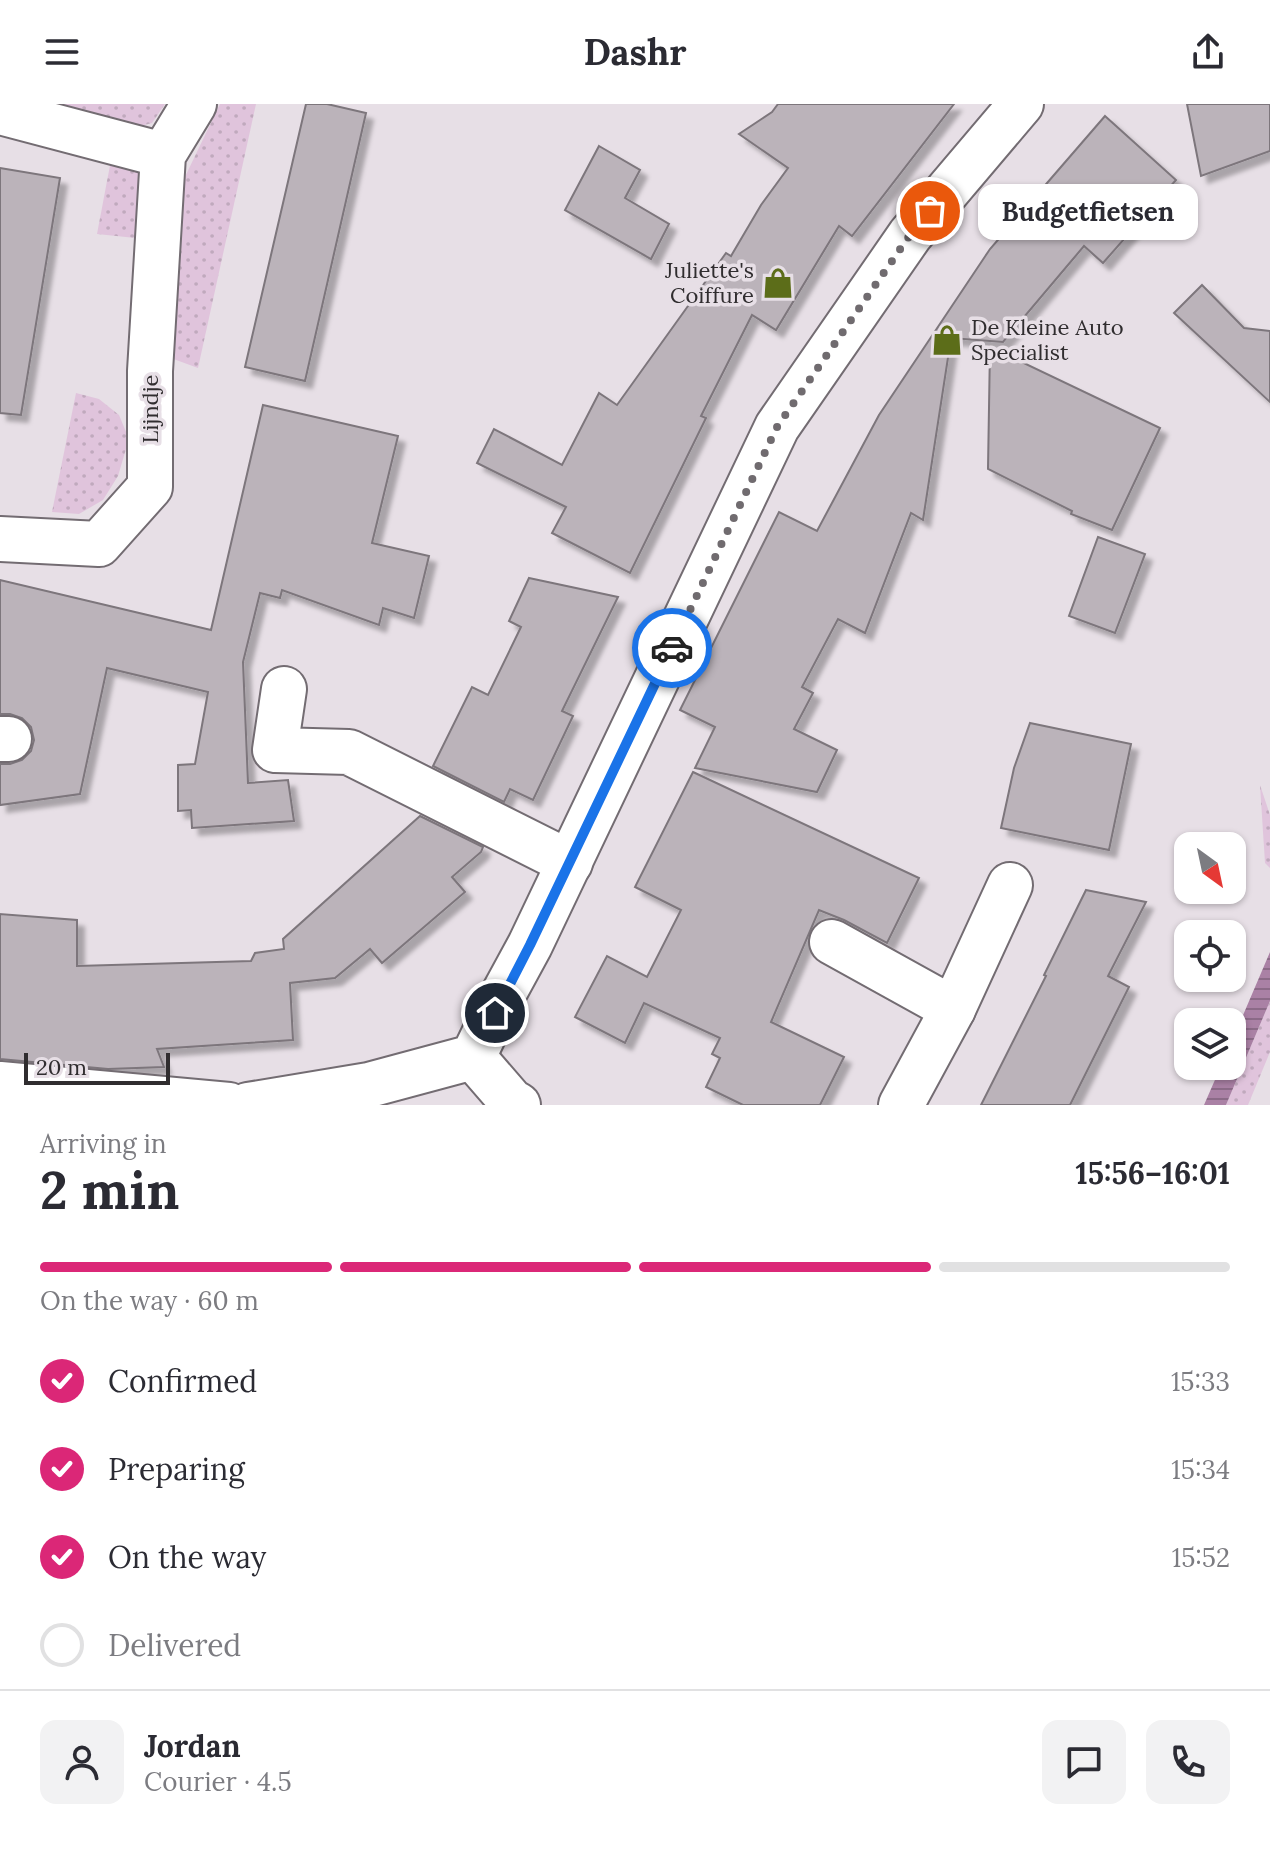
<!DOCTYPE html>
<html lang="en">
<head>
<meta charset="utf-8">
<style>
  :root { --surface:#fff; --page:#f2f2f3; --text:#2b2b33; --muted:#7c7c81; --line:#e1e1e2; --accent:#db2777 }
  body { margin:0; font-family:Lora,serif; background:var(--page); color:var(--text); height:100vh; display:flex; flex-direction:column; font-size:30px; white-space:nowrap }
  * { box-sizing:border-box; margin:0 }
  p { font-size:26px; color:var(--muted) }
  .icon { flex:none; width:44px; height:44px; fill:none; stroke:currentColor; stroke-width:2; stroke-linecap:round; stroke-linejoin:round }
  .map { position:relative; height:1001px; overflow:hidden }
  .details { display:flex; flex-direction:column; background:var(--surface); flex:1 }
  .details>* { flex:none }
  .needle { width:52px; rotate:147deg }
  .buttons { position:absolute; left:1174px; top:728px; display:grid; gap:16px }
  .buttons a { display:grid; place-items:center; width:72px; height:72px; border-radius:16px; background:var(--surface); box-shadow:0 2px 6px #0004; font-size:40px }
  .scale { position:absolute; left:24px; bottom:20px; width:146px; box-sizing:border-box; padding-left:8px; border:4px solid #302d2f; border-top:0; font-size:22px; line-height:28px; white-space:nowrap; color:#302d2f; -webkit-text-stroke:6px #e7dfe6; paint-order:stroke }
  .pin { position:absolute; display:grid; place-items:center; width:68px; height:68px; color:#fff; margin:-34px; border:4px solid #fff; border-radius:50%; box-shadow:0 2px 8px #0007 }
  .courier { position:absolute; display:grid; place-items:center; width:80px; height:80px; margin:-40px; border:6px solid #1a73e8; border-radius:50%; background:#fff; color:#222; box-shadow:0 2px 10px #0007 }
  .bubble { position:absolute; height:56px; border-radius:16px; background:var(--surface); box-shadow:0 2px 6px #0004; font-size:26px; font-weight:700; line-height:56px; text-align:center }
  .headline em { font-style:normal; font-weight:700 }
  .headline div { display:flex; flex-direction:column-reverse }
  .headline { display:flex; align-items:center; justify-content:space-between; height:136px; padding:0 40px }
  h1 { font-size:52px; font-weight:700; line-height:60px }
  .bar { display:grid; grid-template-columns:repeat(4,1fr); gap:12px 8px; align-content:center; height:96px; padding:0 40px }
  .bar i { height:10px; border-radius:6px; background:var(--line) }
  .bar .selected { background:var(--accent) }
  .bar p { grid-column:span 4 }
  .line { display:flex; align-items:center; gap:20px; padding:0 40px; border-top:2px solid var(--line) }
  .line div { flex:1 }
  .round { display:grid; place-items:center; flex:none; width:84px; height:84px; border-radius:16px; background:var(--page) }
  ol { padding:0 40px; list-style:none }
  li { display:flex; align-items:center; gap:24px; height:88px }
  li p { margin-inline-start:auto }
  li .icon { padding:8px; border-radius:50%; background:var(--accent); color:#fff; stroke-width:4 }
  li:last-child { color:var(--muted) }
  li i { width:44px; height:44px; border:4px solid var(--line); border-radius:50% }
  header { display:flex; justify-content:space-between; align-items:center; height:104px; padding:0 40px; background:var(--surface); font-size:36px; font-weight:700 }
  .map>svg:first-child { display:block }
</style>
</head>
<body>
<header><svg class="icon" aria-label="menu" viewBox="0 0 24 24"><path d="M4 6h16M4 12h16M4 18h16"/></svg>Dashr<svg class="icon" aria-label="share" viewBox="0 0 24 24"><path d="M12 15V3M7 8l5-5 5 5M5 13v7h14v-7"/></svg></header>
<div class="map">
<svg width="1270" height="1001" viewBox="0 0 1270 1001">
  <defs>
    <pattern id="grass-dots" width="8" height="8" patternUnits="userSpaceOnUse" patternTransform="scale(2)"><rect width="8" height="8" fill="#e0c4dc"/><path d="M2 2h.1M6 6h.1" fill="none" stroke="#c0a9bd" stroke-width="1.8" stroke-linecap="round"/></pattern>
    <pattern id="water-rules" width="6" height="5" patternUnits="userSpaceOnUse" patternTransform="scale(2)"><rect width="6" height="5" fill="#aa81a5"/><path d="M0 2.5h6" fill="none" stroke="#8b6a87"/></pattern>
    <filter id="shadow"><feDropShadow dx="7" dy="7" stdDeviation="2" flood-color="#0004"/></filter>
  </defs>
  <rect width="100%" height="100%" fill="#e7dfe6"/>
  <g fill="url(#grass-dots)">
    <path d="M45,0h120l-13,19 -19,5z"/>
    <path d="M220,0h36l-58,264 -30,-11 14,-174z"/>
    <path d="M111,56l29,4 5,75 -48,-5z"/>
    <path d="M76,289l23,6 20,16 10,24 -11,37 -15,24 -24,14 -27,-2z"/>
    <path d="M1260,681l10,30v53l-5,-5z"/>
    <path d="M1270,897v51l-22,53h-22z"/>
  </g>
  <path fill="url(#water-rules)" d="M1270,848v49l-44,104h-22l17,-39h11v-25z"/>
  <g fill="#bbb3ba" stroke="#7d767c" stroke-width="2" filter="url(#shadow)">
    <path d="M306,0h21l39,9 -61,268 -60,-14z"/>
    <path d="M778,0h176l-102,132 -13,-10 -63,104 -24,-15 -51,101 5,2 -76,155 -78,-40 14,-26 -89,-44 17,-34 68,36 37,-72 18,12 109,-152 5,3 30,-51 27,-37 -49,-34 33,-22z"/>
    <path d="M1187,0h83v47l-69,25z"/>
    <path d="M1105,12l71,64 -73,83 -19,-17 -81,96 -52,-4 -28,182 -12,-7 -46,120 -27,-14 -36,68 11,6 -19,36 43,21 -20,42 -122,-24 20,-41 -35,-17 99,-198 38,19 62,-116 111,-166z"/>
    <path d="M599,42l41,24 -15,28 44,26 -18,35 -86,-49z"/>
    <path d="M0,64l60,10 -39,237 -21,-2z"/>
    <path d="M1202,181l42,43 26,3v71l-96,-89z"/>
    <path d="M990,243l170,81 -48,102 -41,-16 1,-3 -84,-42z"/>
    <path d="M263,301l135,31 -26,107 57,13 -15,62 -31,-10 -4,17 -97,-35 -2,8 -20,-5 -17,69 5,121 40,-3 6,41 -102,7 -1,-18 -13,1v-46l17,-1 13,-72 -101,-24 -27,126 -80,11v-41h10l12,-4 9,-9 3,-11 -3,-13 -9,-9 -12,-4h-10v-134l211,50z"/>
    <path d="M1098,433l47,17 -30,79 -46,-17z"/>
    <path d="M529,474l89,19 -56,114 11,5 -40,84 -23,-11 -6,13 -71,-36 39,-79 16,8 33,-68 -12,-6z"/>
    <path d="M1030,619l101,21 -22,106 -108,-22 13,-60z"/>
    <path d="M693,668l226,106 -32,65 -43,-23 -25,-10 -48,112 73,35 -24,48h-77l-37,-18 14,-29 -8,-4 8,-16 -76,-35 -19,40 -50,-26 32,-61 40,21 34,-67 -46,-23z"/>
    <path d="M420,712l63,31 -2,5 -29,25 13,15 -83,71 -12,-14 -35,29 -45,5 3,57 -136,9 7,18 -56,2 -108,-10v-145l77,6v46l174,-5 4,-8 29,-4 -1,-10z"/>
    <path d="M1086,786l60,12 -38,74 21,11 -59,118h-89l65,-129 -2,-1z"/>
  </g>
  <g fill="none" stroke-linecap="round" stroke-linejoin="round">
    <defs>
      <g id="minor">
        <path d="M0,8l163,43"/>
        <path d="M0,435l99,5 51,-57v-116l13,-216 31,-51"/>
        <path d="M284,585l-9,61 74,2 221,111"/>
        <path d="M0,635h9"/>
        <path d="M832,838l121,67"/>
        <path d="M473,953l38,44 7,4"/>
        <path d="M0,980l229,21"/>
        <path d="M248,1001l121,-20 104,-28 32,-66 25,-46 247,-518 133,-192 111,-131"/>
        <path d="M901,1001l52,-96 57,-124"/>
      </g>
    </defs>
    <use href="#minor" stroke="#736c72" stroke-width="48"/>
    <use href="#minor" stroke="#fff" stroke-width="44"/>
  </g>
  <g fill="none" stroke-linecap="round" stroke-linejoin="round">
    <path stroke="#706b6f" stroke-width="8" stroke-dasharray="0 14.4" d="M672,544l105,-221 133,-192 20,-24"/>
    <path stroke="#1a73e8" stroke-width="10" d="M495,909l35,-68 142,-297"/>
  </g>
  <defs>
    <symbol id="shop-bare" viewBox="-9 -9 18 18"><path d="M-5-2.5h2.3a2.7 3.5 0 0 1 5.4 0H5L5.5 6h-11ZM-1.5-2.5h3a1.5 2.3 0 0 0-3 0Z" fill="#5c6d19" stroke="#e7dfe6" stroke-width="2.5" paint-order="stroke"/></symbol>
  </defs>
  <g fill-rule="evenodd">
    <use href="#shop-bare" x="756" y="157" width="44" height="44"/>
    <use href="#shop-bare" x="925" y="214" width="44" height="44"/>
  </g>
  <g text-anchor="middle" stroke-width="7" stroke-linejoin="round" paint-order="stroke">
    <g font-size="22" fill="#302d2f" stroke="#e7dfe6" text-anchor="end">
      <text x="754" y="174">Juliette's<tspan x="754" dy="25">Coiffure</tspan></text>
      <text x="971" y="231" text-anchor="start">De Kleine Auto<tspan x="971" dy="25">Specialist</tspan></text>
    </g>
    <g font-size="22" fill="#302d2f" stroke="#e7dfe6">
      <text transform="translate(150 305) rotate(-90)" y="8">Lijndje</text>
    </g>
  </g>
</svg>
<div class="buttons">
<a><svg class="needle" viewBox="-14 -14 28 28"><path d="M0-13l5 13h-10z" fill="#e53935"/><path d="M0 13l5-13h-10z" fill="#7c7c81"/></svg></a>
<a><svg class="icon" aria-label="locate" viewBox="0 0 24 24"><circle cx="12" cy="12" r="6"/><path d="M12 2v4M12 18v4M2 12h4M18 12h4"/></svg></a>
<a><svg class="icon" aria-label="layers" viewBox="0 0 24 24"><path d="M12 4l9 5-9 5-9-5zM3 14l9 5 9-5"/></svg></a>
</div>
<div class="scale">20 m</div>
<div class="pin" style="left:930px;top:107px;background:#ea580c"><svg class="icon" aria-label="bag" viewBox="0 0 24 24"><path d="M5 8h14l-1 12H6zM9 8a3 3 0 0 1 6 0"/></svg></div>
<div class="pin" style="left:495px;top:909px;background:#1f2937"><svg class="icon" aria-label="home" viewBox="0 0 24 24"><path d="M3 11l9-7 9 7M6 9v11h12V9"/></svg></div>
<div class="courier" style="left:672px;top:544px"><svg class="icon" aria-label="car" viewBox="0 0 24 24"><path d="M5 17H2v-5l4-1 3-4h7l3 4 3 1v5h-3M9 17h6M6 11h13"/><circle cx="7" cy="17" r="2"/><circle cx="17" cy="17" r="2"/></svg></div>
<div class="bubble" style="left:978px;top:80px;width:220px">Budgetfietsen</div>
</div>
<section class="details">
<div class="headline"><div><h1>2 min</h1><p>Arriving in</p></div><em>15:56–16:01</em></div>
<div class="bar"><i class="selected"></i><i class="selected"></i><i class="selected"></i><i></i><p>On the way · 60 m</p></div>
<ol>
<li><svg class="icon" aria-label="check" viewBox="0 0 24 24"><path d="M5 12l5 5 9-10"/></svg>Confirmed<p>15:33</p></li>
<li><svg class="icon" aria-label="check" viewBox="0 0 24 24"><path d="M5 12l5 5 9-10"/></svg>Preparing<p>15:34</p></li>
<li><svg class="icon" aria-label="check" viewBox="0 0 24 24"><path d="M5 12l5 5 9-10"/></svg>On the way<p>15:52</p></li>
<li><i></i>Delivered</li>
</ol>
<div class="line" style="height:144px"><a class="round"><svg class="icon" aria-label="person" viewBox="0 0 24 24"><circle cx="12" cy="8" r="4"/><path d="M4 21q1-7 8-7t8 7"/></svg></a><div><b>Jordan</b><p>Courier · 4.5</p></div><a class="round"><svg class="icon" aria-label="chat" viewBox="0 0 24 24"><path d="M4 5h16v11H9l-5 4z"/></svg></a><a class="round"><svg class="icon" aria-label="phone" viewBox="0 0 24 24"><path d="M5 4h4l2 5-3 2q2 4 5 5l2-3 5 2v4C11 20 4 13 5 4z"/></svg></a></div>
</section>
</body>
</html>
